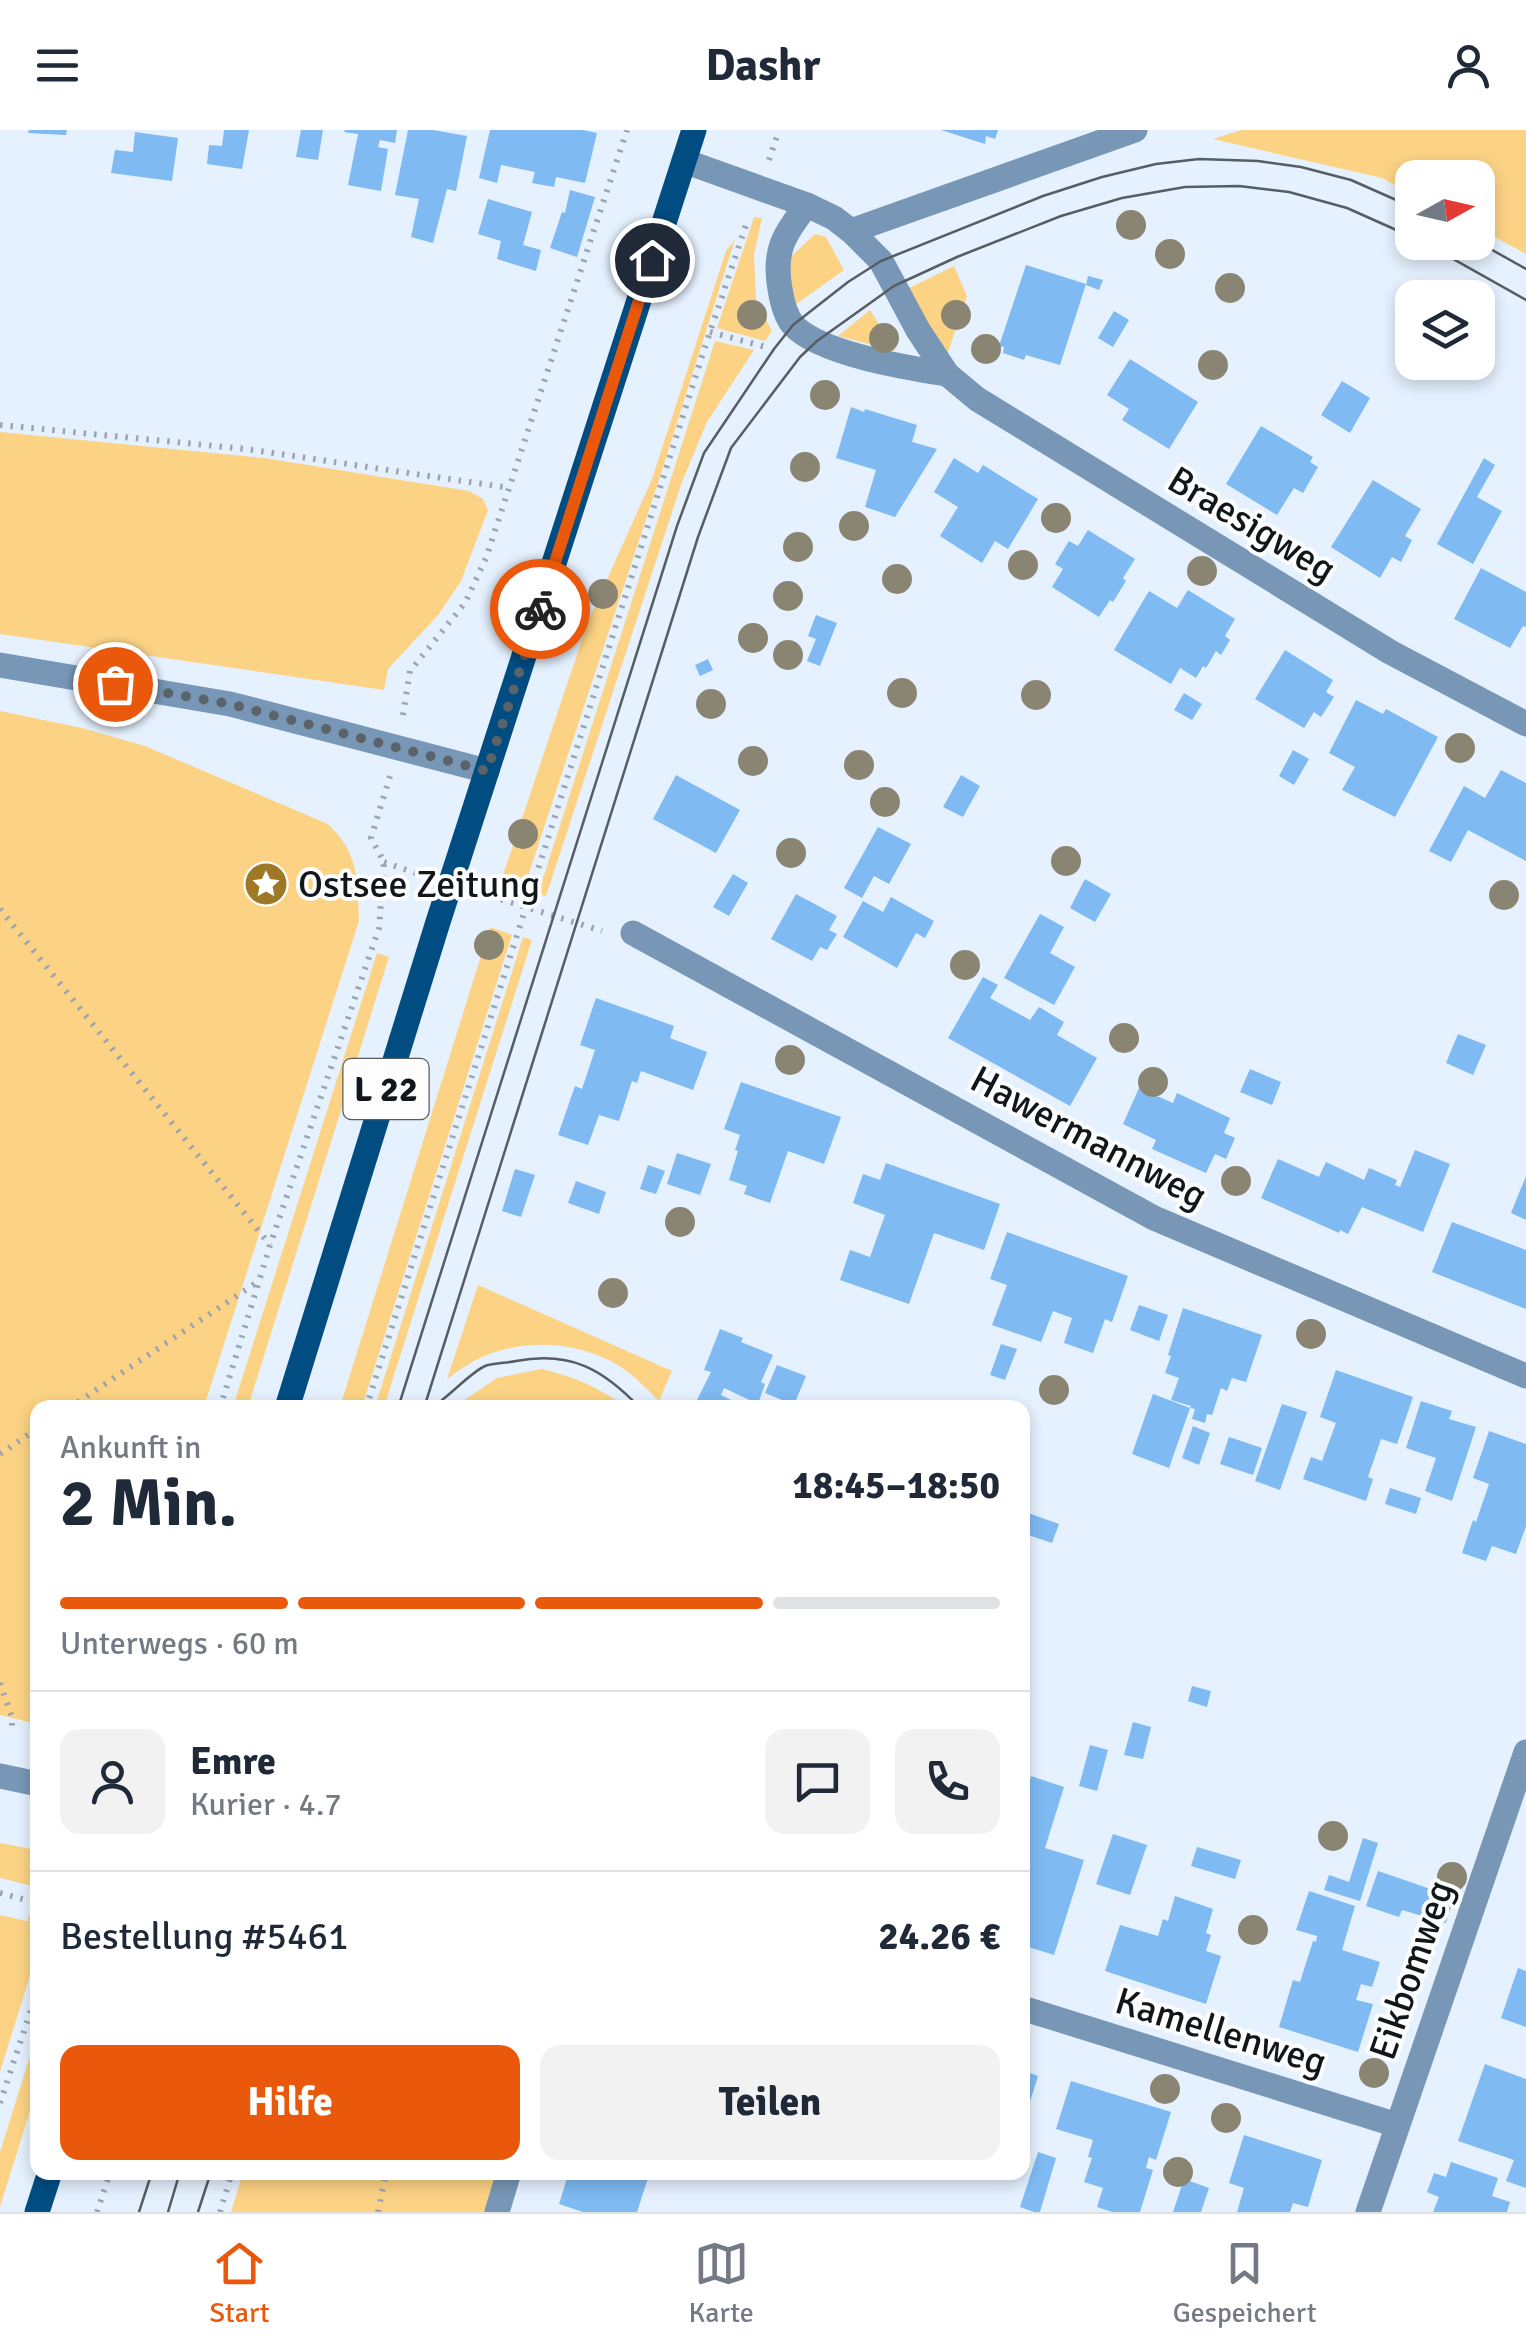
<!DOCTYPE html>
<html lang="de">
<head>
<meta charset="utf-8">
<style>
  :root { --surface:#fff; --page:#f2f2f3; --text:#1f2937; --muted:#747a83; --line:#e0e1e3; --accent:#ea580c }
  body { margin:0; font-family:Signika,sans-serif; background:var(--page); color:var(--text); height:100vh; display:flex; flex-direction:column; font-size:38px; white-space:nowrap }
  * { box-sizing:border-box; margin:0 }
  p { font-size:32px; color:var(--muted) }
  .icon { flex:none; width:55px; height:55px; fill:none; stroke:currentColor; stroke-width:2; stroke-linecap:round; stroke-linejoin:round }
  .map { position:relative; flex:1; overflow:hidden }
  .sheet { position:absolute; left:30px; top:1270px; width:1000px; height:780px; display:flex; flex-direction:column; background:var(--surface); border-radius:20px; box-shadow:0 5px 15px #0003 }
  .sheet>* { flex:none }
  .needle { width:65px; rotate:82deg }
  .buttons { position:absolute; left:1395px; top:30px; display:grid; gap:20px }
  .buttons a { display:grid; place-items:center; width:100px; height:100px; border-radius:20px; background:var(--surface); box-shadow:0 5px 15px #0003; font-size:50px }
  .pin { position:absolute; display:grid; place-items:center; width:85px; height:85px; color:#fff; margin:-42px; border:5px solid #fff; border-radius:50%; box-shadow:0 2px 10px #0007 }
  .courier { position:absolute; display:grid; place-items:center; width:100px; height:100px; margin:-50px; border:8px solid #ea580c; border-radius:50%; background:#fff; color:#222; box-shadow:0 2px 12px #0007 }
  .summary em { font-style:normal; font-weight:700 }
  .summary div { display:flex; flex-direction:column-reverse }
  .summary { display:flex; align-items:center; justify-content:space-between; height:170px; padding:0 30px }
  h1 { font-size:65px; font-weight:700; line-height:75px }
  .bar { display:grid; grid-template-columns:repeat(4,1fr); gap:15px 10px; align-content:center; height:120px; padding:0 30px }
  .bar i { height:12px; border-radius:8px; background:var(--line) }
  .bar .selected { background:var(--accent) }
  .bar p { grid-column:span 4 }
  .line { display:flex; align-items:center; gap:25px; padding:0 30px; border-top:2px solid var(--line) }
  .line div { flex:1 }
  .round { display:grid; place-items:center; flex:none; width:105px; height:105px; border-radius:20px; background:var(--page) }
  .primary-button { display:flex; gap:20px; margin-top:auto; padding:20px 30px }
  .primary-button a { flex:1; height:115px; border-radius:20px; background:var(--accent); color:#fff; font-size:40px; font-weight:700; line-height:115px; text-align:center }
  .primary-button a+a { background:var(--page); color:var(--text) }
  header { display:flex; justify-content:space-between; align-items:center; height:130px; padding:0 30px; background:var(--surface); font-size:45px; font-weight:700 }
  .tabs { display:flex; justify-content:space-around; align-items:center; height:140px; border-top:2px solid var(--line); background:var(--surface); font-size:28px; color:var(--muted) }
  .tabs a { display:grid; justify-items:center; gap:5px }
  .tabs .selected { color:var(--accent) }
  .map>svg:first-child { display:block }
</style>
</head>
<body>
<header><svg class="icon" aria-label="menu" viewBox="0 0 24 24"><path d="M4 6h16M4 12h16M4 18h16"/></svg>Dashr<svg class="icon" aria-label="person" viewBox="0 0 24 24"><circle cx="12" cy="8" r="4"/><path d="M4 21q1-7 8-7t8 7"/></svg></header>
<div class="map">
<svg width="1526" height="2082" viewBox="0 0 1526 2082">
  <rect width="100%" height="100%" fill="#e5f1fe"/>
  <g fill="#fcd384">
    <path d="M1241,0h285v124l-48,-26v-50h-66v16l-30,-16 -169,-39z"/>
    <path d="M754,87l8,1 -8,36 2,46 16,31 -7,10 -48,-13z"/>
    <path d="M815,104l11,3 18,33 -49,35 -10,-43z"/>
    <path d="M735,109l-76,241 -135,408 -23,-7 87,-259 64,-143 74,-228z"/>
    <path d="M954,136l13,30 -20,59 -23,-30 -15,-37z"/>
    <path d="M870,180l26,41 -58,-15z"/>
    <path d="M715,211l39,9 -47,72 -25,60 -136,414 -8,-2z"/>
    <path d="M0,302l264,26 205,33 14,8 5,11 -27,71 -22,33 -51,55 -4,21 -384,-56z"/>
    <path d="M0,581l82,17 63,18 183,78c31,29 30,57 31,97l-155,486 -166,1 -1,316 -37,-9z"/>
    <path d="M490,797l22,8 -150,472h-22z"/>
    <path d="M523,807l9,3 -148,467h-9z"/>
    <path d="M377,823l12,4 -141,450h-15z"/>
    <path d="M478,1155l194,86 -13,30c-12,-12 -26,-27 -41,-36 -42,-24 -94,-27 -138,-7 -11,5 -23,14 -33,21z"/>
    <path d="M541,1239c32,7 59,19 85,38h-172l43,-29z"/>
    <path d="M0,1713l37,7v37l-37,-9z"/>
    <path d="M32,1778l5,2v43l-37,119v-157l27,6z"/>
    <path d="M37,1904v54l-37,119v-55z"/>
    <path d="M243,2043h266l-12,39h-266z"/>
  </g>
  <g fill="#7fbaf3">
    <path d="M29,0h38l-1,5 -38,-2z"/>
    <path d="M224,0h25l-7,39 -35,-5 2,-19 13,1z"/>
    <path d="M301,0h22l-5,30 -22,-3z"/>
    <path d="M345,0h52l-2,13 -15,-3 -2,7 10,2 -7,42 -33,-6 10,-51 -14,-2z"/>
    <path d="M408,0h25l34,6 -11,55 -9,-2 -14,54 -22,-6 8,-38 -24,-4z"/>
    <path d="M490,0h93l14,3 -12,50 -29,-6 -2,10 -22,-4 3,-11 -34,-7 -4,18 -18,-5z"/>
    <path d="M941,0h57l-3,9 -9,-3 -1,8z"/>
    <path d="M135,2l43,6 -6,43 -61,-8 4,-23 18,2z"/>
    <path d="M570,60l25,7 -18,60 -27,-9 12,-36 3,1z"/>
    <path d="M488,69l44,13 -9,33 18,5 -5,21 -39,-12 4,-18 -23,-7z"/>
    <path d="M1026,135l60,19 -26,81 -34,-10 -2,5 -21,-7 1,-6 -5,-1z"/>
    <path d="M1088,146l15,4 -4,10 -13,-5z"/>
    <path d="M1114,181l15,9 -16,27 -15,-9z"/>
    <path d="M1130,229l68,43 -29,47 -47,-29 7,-11 -22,-14z"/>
    <path d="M1342,251l28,17 -20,35 -29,-18z"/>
    <path d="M851,277l13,5 1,-3 52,16 -5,17 25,7 -42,68 -30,-10 11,-37 -40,-12z"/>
    <path d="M1261,296l52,31 -3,5 8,5 -15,26 -9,-5 -17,27 -51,-31z"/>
    <path d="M954,328l24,15 5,-8 55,34 -30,50 -13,-8 -13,22 -42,-27 18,-29 -24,-15z"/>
    <path d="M1484,328l11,7 -18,32 25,14 -29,53 -36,-20z"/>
    <path d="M1373,350l48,29 -16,27 7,4 -11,22 -9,-5 -12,21 -49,-31z"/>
    <path d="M1088,400l47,29 -12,19 3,3 -13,21 -3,-2 -11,17 -47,-30 11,-18 -8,-5 14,-23 9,5z"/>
    <path d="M1481,438l45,24v35l-3,-1 -13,22 -56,-29z"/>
    <path d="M1188,460l47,29 -10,17 5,4 -9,15 -5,-4 -10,17 -3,-2 -7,12 -16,-10 -9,16 -57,-34 35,-59 28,17z"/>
    <path d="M816,485l21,8 -17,43 -13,-5 9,-22 -8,-3z"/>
    <path d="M1285,520l48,30 -7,12 8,5 -13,20 -7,-5 -10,16 -49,-29z"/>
    <path d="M708,529l5,11 -13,6 -5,-11z"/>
    <path d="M1184,563l18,11 -10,16 -18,-10z"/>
    <path d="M1356,570l27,14 3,-5 52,28 -43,80 -53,-27 13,-23 -26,-14z"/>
    <path d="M1293,620l16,9 -15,26 -15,-9z"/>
    <path d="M1501,640l25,13v78l-58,-31 -17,32 -22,-11 35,-65 21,12z"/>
    <path d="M676,645l64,35 -24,43 -63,-34z"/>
    <path d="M961,645l19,11 -17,31 -20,-10z"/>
    <path d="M878,697l33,17 -22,40 -15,-8 -12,22 -18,-10z"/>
    <path d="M733,744l15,9 -19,33 -16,-9z"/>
    <path d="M1085,749l26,15 -16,28 -25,-14z"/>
    <path d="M796,764l41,22 -8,14 8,4 -10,16 -7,-3 -8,14 -41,-22z"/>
    <path d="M891,767l43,24 -9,17 -9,-5 -19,35 -54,-31 20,-36 20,11z"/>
    <path d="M1040,784l24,13 -14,26 25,14 -21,38 -50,-27z"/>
    <path d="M983,847l15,8 -8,13 40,22 9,-13 25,15 -7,13 40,23 -27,48 -122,-68z"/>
    <path d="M596,868l78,28 -4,12 37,14 -14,38 -52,-19 -4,12 -5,-2 -13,40 -20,-6 -11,30 -30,-10 17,-49 7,3 13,-39 -15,-5z"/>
    <path d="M1458,904l28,11 -13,30 -27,-12z"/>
    <path d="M1250,939l31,13 -9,23 -32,-13z"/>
    <path d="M741,952l100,35 -17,47 -36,-13 -18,52 -26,-9 3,-8 -18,-6 9,-29 -3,-1 5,-15 -16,-6z"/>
    <path d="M1139,958l34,15 4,-10 53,25 -6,15 11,5 -9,21 -11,-5 -9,19 -54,-24 4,-9 -33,-16z"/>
    <path d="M1415,1020l35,14 -27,68 -61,-25 -14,27 -8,-4 -1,3 -78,-35 17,-39 41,18 7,-15 38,18 5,-12 28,12 -2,5 5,2z"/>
    <path d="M677,1023l34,11 -11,31 -33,-11z"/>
    <path d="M886,1033l114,41 -16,46 -50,-17 -25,71 -69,-24 10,-30 20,7 15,-42 -32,-12 10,-29 17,6z"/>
    <path d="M648,1035l17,6 -9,23 -16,-5z"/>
    <path d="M515,1039l20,6 -14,42 -19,-6z"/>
    <path d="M1526,1046v44l-15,-7z"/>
    <path d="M576,1051l30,11 -7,22 -31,-11z"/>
    <path d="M1452,1092l74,28v59l-94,-37z"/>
    <path d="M1007,1102l121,44 -16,46 -7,-3 -12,34 -29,-10 8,-25 -19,-7 -12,31 -49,-17 15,-40 -17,-6z"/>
    <path d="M1139,1175l29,10 -9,26 -29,-11z"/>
    <path d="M1183,1178l79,27 -16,47 -14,-4 -5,13 -6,-3 -9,27 -5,-1 -2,9 -13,-4 3,-10 -5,-1 -21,60 -37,-14 21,-60 37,14 1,-2 -20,-6 8,-22 -14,-5 6,-17 -3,-1z"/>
    <path d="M720,1199l23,9 -2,4 32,13 -12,27 4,2 -7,20 -34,-16 -3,7 20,10 -2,3h-46l18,-36 -7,-2z"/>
    <path d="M1001,1214l16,5 -12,31 -15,-5z"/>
    <path d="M777,1235l29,11 -12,29 -29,-12z"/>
    <path d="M1336,1240l77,27 -16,47 -16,-5 -13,38 5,2 -7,22 -63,-22 8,-22 11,4 14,-38 -16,-6z"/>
    <path d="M1421,1271l31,10 -3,8 27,8 -24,74 -27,-10 11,-33 -30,-10z"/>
    <path d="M1282,1274l25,8 -27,78 -25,-9z"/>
    <path d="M1193,1296l17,7 -11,32 -17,-7z"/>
    <path d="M1489,1301l37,13v82l-10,28 -24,-8 -6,15 -24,-8 11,-33 3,2 13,-38 -16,-6z"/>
    <path d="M1229,1307l33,11 -9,27 -33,-11z"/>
    <path d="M1390,1358l31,10 -5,16 -31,-10z"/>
    <path d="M1028,1383l31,11 -7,19 -30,-10z"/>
    <path d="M1192,1556l19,5 -4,16 -19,-6z"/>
    <path d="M1133,1592l18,5 -8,32 -19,-4z"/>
    <path d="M1090,1615l18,5 -11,41 -18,-5z"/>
    <path d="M1031,1646l33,11 -19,61 39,12 -30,95 -32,-10v-121l5,-13 -5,-2v-8z"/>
    <path d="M1113,1704l34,11 -17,50 -34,-11z"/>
    <path d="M1363,1708l15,5 -18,58 -36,-11 5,-15 20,7z"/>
    <path d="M1197,1717l44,13 -6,19 -44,-13z"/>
    <path d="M1378,1741l76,26 -8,26 -44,-13 -3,7 -33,-11z"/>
    <path d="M1309,1761l46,15 -13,44 38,12 -8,25 -11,-3 -5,16 17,4 -15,48 -79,-25 14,-47 7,2 13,-41 3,1 1,-6 -21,-6z"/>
    <path d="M1175,1766l38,13 -7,24 5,2 -5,16 15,5 -15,48 -101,-33 15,-46 38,11 5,-17 5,2z"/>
    <path d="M1518,1838l8,3v56l-25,-9z"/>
    <path d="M1485,1934l41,15v109l-20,-7 8,-21 -56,-19z"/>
    <path d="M1022,1940l16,6 -15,48h-1z"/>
    <path d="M1071,1951l100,31 -15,48 -7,-3 -3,11 7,2 -13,42h-28l-15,-5 6,-19 -19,-6 8,-24 -4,-1 5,-17 -37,-11z"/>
    <path d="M1244,2005l78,25 -14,47 -15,-4 -3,9h-53l7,-24 -15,-5z"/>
    <path d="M1038,2022l18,6 -16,54h-6l-14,-5z"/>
    <path d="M1451,2032l47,16 -6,18 18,6 -3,10h-74l6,-15 -12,-5 7,-19 12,4z"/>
    <path d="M569,2042h61l18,6 -11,34h-54l-24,-8z"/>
    <path d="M1184,2049l25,9 -8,24h-28z"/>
  </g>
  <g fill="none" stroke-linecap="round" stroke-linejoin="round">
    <g stroke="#9ca5af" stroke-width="6" stroke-dasharray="2.5 8" stroke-linecap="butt">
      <path d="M769,30l10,-30"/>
      <path d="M710,202l56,15"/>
      <path d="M0,295l246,24 264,39"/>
      <path d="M403,585l7,-44 55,-68 21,-45 141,-428"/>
      <path d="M384,732l37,13"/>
      <path d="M481,763l121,38"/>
      <path d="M0,779l270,336"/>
      <path d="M69,1278l190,-127"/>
      <path d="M220,1278l50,-163 109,-317 5,-66 -13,-24 19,-62"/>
      <path d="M366,1278l337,-1055 45,-134"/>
      <path d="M0,1324l38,-26"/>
      <path d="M0,1553l12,34v12"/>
      <path d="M0,1763l38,10"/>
      <path d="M0,1973l38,-114"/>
      <path d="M97,2082l13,-40"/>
      <path d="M220,2082l12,-40"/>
      <path d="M378,2082l8,-40"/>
    </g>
    <g stroke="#7897b6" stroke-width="25">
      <path d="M684,31l123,44 27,13 17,13 30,30 37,69 29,44 30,25 413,253 136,72"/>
      <path d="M807,75c-23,29 -34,46 -27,84 2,13 5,26 13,36 27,29 115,43 154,49"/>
      <path d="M851,101l284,-101"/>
      <path d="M0,535l230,39 257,67"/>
      <path d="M633,803l521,285 372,158"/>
      <path d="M0,1646l38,8"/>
      <path d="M1022,1878l375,117"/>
      <path d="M497,2082l12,-40"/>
      <path d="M1368,2082l158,-460"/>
    </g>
    <g stroke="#014c81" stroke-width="25">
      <path d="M287,1278l151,-486 256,-792"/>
      <path d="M37,2082l13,-40"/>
    </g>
    <g stroke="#565d64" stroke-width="2.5">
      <path d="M1423,112l103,58"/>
      <path d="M1478,112l48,27"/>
      <path d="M398,1278l279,-882 27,-73 70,-104 19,-24 55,-43 33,-21 162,-65 59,-19 54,-13 43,-5 59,2 43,6 50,13 61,27"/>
      <path d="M424,1278l274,-871 33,-89 69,-91 17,-16 77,-55 63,-29 104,-41 61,-18 63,-11 54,-1 50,6 58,16 65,29"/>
      <path d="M439,1278l3,-8c12,-9 30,-28 43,-34 9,-3 22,-3 31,-5 55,-10 87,8 124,47"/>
      <path d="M139,2082l13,-40"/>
      <path d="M168,2082l12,-40"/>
      <path d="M198,2082l13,-40"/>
    </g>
  </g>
  <g fill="#8a8572">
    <circle cx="1131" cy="95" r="15"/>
    <circle cx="1170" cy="124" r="15"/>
    <circle cx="1230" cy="158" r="15"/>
    <circle cx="752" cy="185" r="15"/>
    <circle cx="956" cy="185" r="15"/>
    <circle cx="884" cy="208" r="15"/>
    <circle cx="986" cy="219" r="15"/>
    <circle cx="1213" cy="235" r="15"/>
    <circle cx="825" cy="265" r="15"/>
    <circle cx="805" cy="337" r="15"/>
    <circle cx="1056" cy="388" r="15"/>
    <circle cx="854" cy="396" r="15"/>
    <circle cx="798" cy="417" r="15"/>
    <circle cx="1023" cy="435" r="15"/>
    <circle cx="1202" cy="441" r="15"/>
    <circle cx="897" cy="449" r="15"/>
    <circle cx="603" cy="464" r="15"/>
    <circle cx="788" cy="466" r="15"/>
    <circle cx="753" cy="508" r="15"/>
    <circle cx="788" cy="525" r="15"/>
    <circle cx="902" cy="563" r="15"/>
    <circle cx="1036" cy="565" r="15"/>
    <circle cx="711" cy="574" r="15"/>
    <circle cx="1460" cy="618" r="15"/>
    <circle cx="753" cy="631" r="15"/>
    <circle cx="859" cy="635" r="15"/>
    <circle cx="885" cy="672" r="15"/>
    <circle cx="523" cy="704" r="15"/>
    <circle cx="791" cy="723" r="15"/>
    <circle cx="1066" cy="731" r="15"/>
    <circle cx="1504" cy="765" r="15"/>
    <circle cx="489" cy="815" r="15"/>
    <circle cx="965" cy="835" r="15"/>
    <circle cx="1124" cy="908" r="15"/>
    <circle cx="790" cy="930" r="15"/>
    <circle cx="1153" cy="952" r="15"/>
    <circle cx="1236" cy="1051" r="15"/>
    <circle cx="680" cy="1092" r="15"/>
    <circle cx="613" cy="1163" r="15"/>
    <circle cx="1311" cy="1204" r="15"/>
    <circle cx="1054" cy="1260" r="15"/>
    <circle cx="1333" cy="1706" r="15"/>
    <circle cx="1452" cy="1747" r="15"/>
    <circle cx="1253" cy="1800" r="15"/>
    <circle cx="1374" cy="1943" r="15"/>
    <circle cx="1165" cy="1959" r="15"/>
    <circle cx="1226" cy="1988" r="15"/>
    <circle cx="1178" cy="2042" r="15"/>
  </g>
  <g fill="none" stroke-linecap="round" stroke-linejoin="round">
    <path stroke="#5b636a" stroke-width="10" stroke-dasharray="0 18" d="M115,554l115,20 257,67 53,-162"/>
    <path stroke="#ea580c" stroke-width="12" d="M540,479l112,-349"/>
  </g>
  <defs>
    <symbol id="sight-disc" viewBox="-11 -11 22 22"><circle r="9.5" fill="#9e7825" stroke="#fdfdfd"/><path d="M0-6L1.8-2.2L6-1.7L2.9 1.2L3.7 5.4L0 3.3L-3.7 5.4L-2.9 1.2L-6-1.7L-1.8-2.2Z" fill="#fff"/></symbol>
  </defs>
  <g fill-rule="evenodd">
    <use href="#sight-disc" x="241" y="729" width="50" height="50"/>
  </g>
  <g text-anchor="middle" stroke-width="8" stroke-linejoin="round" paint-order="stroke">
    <rect fill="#fdfdfd" stroke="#585b5e" stroke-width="2.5" x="343.5" y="929" width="85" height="60" rx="8"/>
    <g font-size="35" font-weight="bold" fill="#11161a">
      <text x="386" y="971">L 22</text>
    </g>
    <g font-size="38" fill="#11161a" stroke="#fdfdfd">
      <text transform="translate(1252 394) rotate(31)" y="13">Braesigweg</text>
      <text transform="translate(1089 1007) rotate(28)" y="13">Hawermannweg</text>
      <text transform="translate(1411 1840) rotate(-71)" y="13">Eikbomweg</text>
      <text transform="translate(1221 1901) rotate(17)" y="13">Kamellenweg</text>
    </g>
    <g font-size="38" fill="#11161a" stroke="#fdfdfd" text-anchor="start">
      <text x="298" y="767">Ostsee Zeitung</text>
    </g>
  </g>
</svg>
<div class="buttons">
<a><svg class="needle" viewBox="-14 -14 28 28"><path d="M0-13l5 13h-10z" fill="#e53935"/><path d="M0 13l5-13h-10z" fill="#747a83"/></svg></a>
<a><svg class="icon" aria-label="layers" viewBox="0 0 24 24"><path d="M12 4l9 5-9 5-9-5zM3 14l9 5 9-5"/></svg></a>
</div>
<div class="pin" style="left:115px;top:554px;background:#ea580c"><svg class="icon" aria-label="bag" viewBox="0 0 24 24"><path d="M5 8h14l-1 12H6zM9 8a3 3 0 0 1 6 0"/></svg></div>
<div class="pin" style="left:652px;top:130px;background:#1f2937"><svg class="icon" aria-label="home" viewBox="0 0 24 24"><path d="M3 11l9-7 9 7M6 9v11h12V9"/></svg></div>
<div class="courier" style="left:540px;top:479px"><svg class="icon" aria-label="bike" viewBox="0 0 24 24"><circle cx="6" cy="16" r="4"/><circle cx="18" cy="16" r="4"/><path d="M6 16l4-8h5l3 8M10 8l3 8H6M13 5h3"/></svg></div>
<section class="sheet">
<div class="summary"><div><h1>2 Min.</h1><p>Ankunft in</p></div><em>18:45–18:50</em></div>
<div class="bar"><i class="selected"></i><i class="selected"></i><i class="selected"></i><i></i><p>Unterwegs · 60 m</p></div>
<div class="line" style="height:180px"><a class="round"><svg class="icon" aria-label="person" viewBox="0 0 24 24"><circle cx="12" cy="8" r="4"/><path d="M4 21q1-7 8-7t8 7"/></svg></a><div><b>Emre</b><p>Kurier · 4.7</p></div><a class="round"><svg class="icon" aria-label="chat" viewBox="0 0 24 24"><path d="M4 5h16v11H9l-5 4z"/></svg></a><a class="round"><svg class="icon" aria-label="phone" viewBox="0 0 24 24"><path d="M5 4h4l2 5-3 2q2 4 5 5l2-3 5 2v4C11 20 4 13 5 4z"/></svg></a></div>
<div class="line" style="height:130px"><div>Bestellung #5461</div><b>24.26 €</b></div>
<div class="primary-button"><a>Hilfe</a><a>Teilen</a></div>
</section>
</div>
<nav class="tabs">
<a class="selected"><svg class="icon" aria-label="home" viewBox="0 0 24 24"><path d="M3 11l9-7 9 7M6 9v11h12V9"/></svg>Start</a>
<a><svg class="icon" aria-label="map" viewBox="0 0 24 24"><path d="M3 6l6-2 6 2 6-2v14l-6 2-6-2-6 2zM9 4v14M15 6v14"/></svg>Karte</a>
<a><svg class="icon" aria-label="saved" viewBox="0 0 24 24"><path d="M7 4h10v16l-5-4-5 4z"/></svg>Gespeichert</a>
</nav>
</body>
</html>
